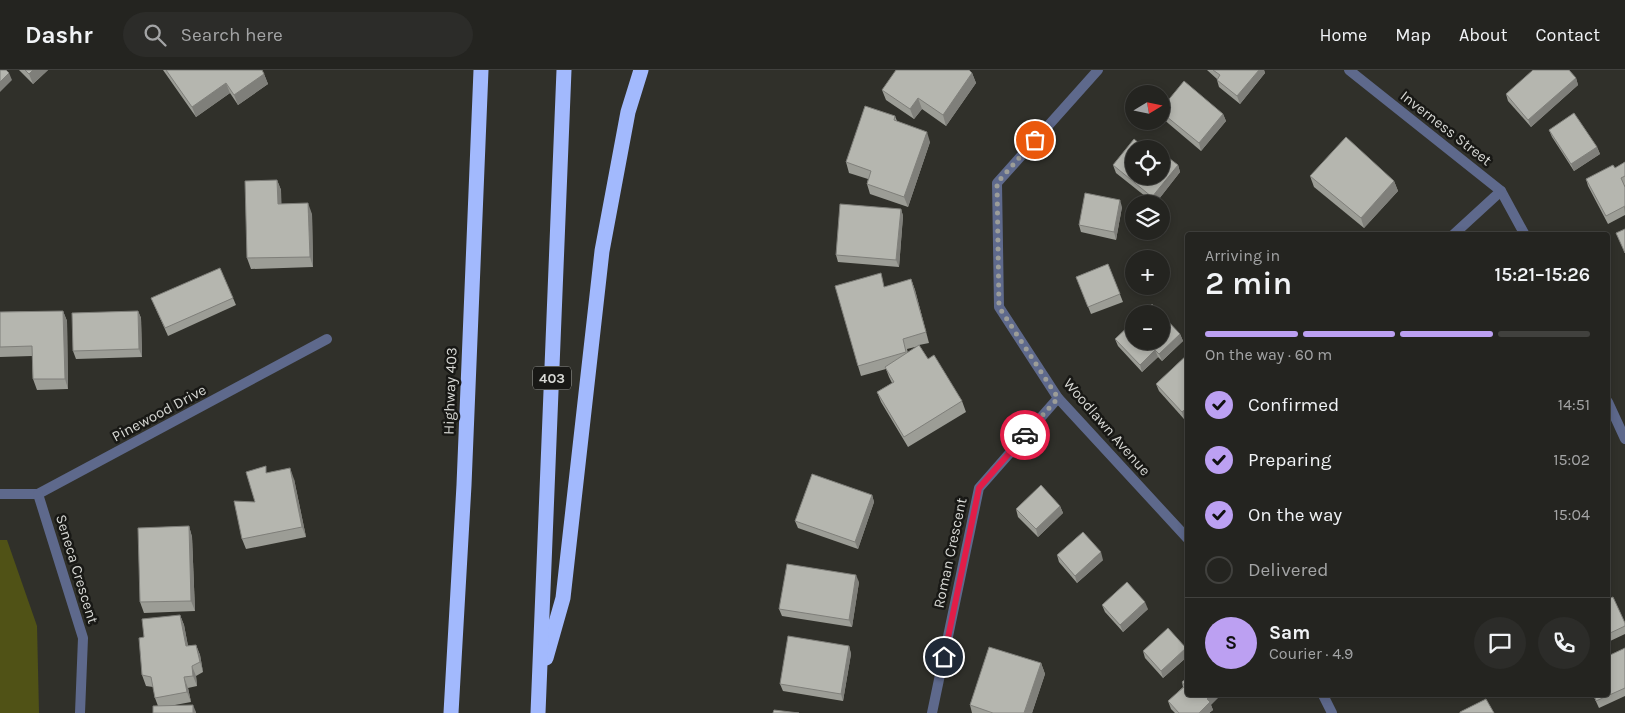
<!DOCTYPE html>
<html lang="en">
<head>
<meta charset="utf-8">
<style>
  :root { --surface:#242420; --page:#2c2c29; --text:#f1f3f6; --muted:#a3a4a5; --line:#41413e; --accent:#bca0f2 }
  body { margin:0; font-family:Karla,sans-serif; background:var(--page); color:var(--text); height:100vh; display:flex; flex-direction:column; font-size:19px; white-space:nowrap }
  * { box-sizing:border-box; margin:0 }
  p { font-size:16px; color:var(--muted) }
  .icon { flex:none; width:28px; height:28px; fill:none; stroke:currentColor; stroke-width:2; stroke-linecap:round; stroke-linejoin:round }
  .map { position:relative; flex:1; overflow:hidden }
  .sheet { position:absolute; left:1185px; top:162px; width:425px; height:465px; display:flex; flex-direction:column; background:var(--surface); border-radius:5px; box-shadow:0 2px 8px #0003,0 0 0 1px var(--line) }
  .sheet>* { flex:none }
  .needle { width:32px; rotate:80deg }
  .controls { position:absolute; left:1125px; top:15px; display:grid; gap:10px }
  .controls a { display:grid; place-items:center; width:45px; height:45px; border-radius:50%; background:var(--surface); box-shadow:0 2px 8px #0003,0 0 0 1px var(--line); font-size:25px }
  .pin { position:absolute; display:grid; place-items:center; width:42px; height:42px; color:#fff; margin:-21px; border:2px solid #fff; border-radius:50%; box-shadow:0 1px 5px #0007 }
  .courier { position:absolute; display:grid; place-items:center; width:50px; height:50px; margin:-25px; border:4px solid #e11d48; border-radius:50%; background:#fff; color:#222; box-shadow:0 1px 6px #0007 }
  .head em { font-style:normal; font-weight:600 }
  .head div { display:flex; flex-direction:column-reverse }
  .head { display:flex; align-items:center; justify-content:space-between; height:85px; padding:0 20px }
  h1 { font-size:32px; font-weight:600; line-height:38px }
  .bar { display:grid; grid-template-columns:repeat(4,1fr); gap:8px 5px; align-content:center; height:60px; padding:0 20px }
  .bar i { height:6px; border-radius:4px; background:var(--line) }
  .bar .selected { background:var(--accent) }
  .bar p { grid-column:span 4 }
  .line { display:flex; align-items:center; gap:12px; padding:0 20px; border-top:1px solid var(--line) }
  .line div { flex:1 }
  .round { display:grid; place-items:center; flex:none; width:52px; height:52px; border-radius:26px; background:var(--page) }
  ol { padding:0 20px; list-style:none }
  li { display:flex; align-items:center; gap:15px; height:55px }
  li p { margin-inline-start:auto }
  li .icon { padding:5px; border-radius:50%; background:var(--accent); color:#111; stroke-width:4 }
  li:last-child { color:var(--muted) }
  li i { width:28px; height:28px; border:2px solid var(--line); border-radius:50% }
  header { display:flex; align-items:center; gap:30px; box-sizing:border-box; height:70px; padding:0 25px; background:var(--surface); border-bottom:1px solid var(--line) }
  header strong { font-size:24px }
  nav { display:flex; gap:28px; margin-inline-start:auto; font-size:18px }
  .search { width:350px; height:45px; background:var(--page); display:flex; align-items:center; gap:12px; box-sizing:border-box; padding:0 18px; border-radius:28px; color:var(--muted); font-size:19px }
  .map>svg:first-child { display:block }
</style>
</head>
<body>
<header>
<strong>Dashr</strong>
<div class="search"><svg class="icon" aria-label="search" viewBox="0 0 24 24"><circle cx="10" cy="10" r="6"/><path d="M15 15l6 6"/></svg>Search here</div>
<nav><a>Home</a><a>Map</a><a>About</a><a>Contact</a></nav>
</header>
<div class="map">
<svg width="1625" height="643" viewBox="0 0 1625 643">
  <rect width="100%" height="100%" fill="#30302a"/>
  <path fill="#505216" d="M0,470h7l30,86 2,87h-39z"/>
  <g fill="none" stroke-linecap="round" stroke-linejoin="round">
    <g stroke="#5e698c" stroke-width="10">
      <path d="M1098,0l-101,113 2,124 59,91 130,141"/>
      <path d="M1349,0l152,121 24,44"/>
      <path d="M1453,165l48,-44"/>
      <path d="M1608,332l17,37"/>
      <path d="M0,424h38l289,-155"/>
      <path d="M38,424l45,144 -3,75"/>
      <path d="M1323,625l9,18"/>
      <path d="M932,643l47,-225 79,-90"/>
    </g>
    <g stroke="#a2b9fd" stroke-width="15">
      <path d="M546,588l17,-60 39,-347 26,-139 13,-42"/>
      <path d="M451,643l13,-228 17,-415"/>
      <path d="M538,643l26,-643"/>
    </g>
  </g>
  <g fill="#9c9d96" fill-rule="evenodd">
    <path d="M19,0h29l-15,14z"/>
    <path d="M163,0h99l2,4 4,10 -30,21 -8,-12 -34,24z"/>
    <path d="M1207,0h57l1,3 -25,31 -21,-17 -2,-7v-1z"/>
    <path d="M972,3l4,10 -30,43 -24,-17 -8,10 -28,-19 -4,-10z"/>
    <path d="M1576,8l2,7 -47,42 -23,-26 -2,-7z"/>
    <path d="M1161,39l62,5 3,7 -25,30 -39,-33 -1,-2z"/>
    <path d="M895,46l2,5 33,21 -22,65 -38,-13 -3,-10 1,-5 -19,-6 -3,-11z"/>
    <path d="M1549,60l48,17 3,7 -26,17 -22,-34z"/>
    <path d="M1134,79l44,16 2,7 -25,32 -39,-31 -3,-8z"/>
    <path d="M1625,92v23h-1l1,30 -17,9 -20,-38 -2,-7 29,-11z"/>
    <path d="M1310,106l84,5 4,10 -34,37 -50,-41z"/>
    <path d="M277,110l4,10v14l31,10 1,53 -62,2 -4,-11z"/>
    <path d="M1122,137l-6,33 -35,-8 -2,-7z"/>
    <path d="M901,139l2,7 -4,51 -61,-5 -2,-7z"/>
    <path d="M1108,194l15,38 -32,12 -15,-37z"/>
    <path d="M911,209l4,11 14,53 -10,2 9,14 34,42 4,11 -58,35 -27,-45 -4,-10 15,-9 -3,-6 -3,-8 -25,7 -3,-10 27,-79zM919,276l-11,7 -1,-4z"/>
    <path d="M151,228h82l3,7 -68,31z"/>
    <path d="M63,241l4,10 1,68 -31,1 -4,-11 -1,-23 -32,1v-45z"/>
    <path d="M138,241l3,7 1,39 -66,2 -3,-8z"/>
    <path d="M1180,264l3,7 -21,20 -4,-4 -16,15 -24,-26 -3,-7z"/>
    <path d="M1188,284l-4,65 -25,-28 -3,-7z"/>
    <path d="M268,403l26,6 12,58 -60,12 -4,-10 13,-37z"/>
    <path d="M872,425l2,7 -16,47 -60,-21 -3,-7z"/>
    <path d="M1060,436l3,7 -25,24 -20,-20 -2,-8z"/>
    <path d="M189,456l3,11 3,74 -51,2 -4,-11z"/>
    <path d="M1057,485l46,5 -26,23 -18,-21z"/>
    <path d="M859,512l-7,45 -70,-11 -3,-7z"/>
    <path d="M1608,529l17,24v11l-17,8z"/>
    <path d="M1102,535l46,4 -25,23 -18,-20z"/>
    <path d="M180,545l4,10 4,21 8,-1 4,10 3,17 -7,4 1,10 -9,2 3,14 -16,3 21,7v1h-43l5,-7 -3,-8 -2,-11 -7,-1 -4,-11 2,-38z"/>
    <path d="M849,576l2,8 -8,47 -60,-10 -3,-7z"/>
    <path d="M1186,578l2,4v4l-25,22 -18,-20 -2,-7z"/>
    <path d="M1625,578v48l-26,12 -6,-13h15z"/>
    <path d="M1041,593l4,11 -13,39h-60l-2,-8z"/>
    <path d="M1182,612l29,23 2,5 -4,3h-34l-4,-4 -3,-8 15,-14z"/>
    <path d="M1421,625h7l-5,3z"/>
  </g>
  <g fill="#7f7f7a">
    <path d="M33,0h15l-15,14 -4,-10z"/>
    <path d="M1259,0h5l1,3 -25,31 -3,-8z"/>
    <path d="M9,3l3,7 -12,12v-10z"/>
    <path d="M972,3l4,10 -30,43 -3,-11z"/>
    <path d="M264,4l4,10 -30,21 -4,-10z"/>
    <path d="M1576,8l2,7 -47,42 -3,-7z"/>
    <path d="M226,13l4,10 -34,24 -4,-10z"/>
    <path d="M918,28l4,11 -8,10 -4,-10z"/>
    <path d="M1223,44l3,7 -25,30 -2,-8z"/>
    <path d="M927,62l3,10 -22,65 -4,-10z"/>
    <path d="M1597,77l3,7 -26,17 -3,-7z"/>
    <path d="M1178,95l2,7 -25,32 -3,-7z"/>
    <path d="M277,110l4,10 1,25 -4,-11z"/>
    <path d="M1394,111l4,10 -34,37 -3,-10z"/>
    <path d="M1120,130l2,7 -6,33 -2,-8z"/>
    <path d="M308,133l4,11 1,53 -3,-10z"/>
    <path d="M901,139l2,7 -4,51 -3,-7z"/>
    <path d="M911,209l4,11 14,53 -3,-11z"/>
    <path d="M63,241l4,10 1,68 -3,-10z"/>
    <path d="M138,241l3,7 1,39 -3,-8z"/>
    <path d="M1180,264l3,7 -21,20 -3,-7z"/>
    <path d="M1155,280l3,7 -16,15 -2,-7z"/>
    <path d="M1188,336v10l-4,3 -2,-7z"/>
    <path d="M290,398l4,11 12,58 -4,-10z"/>
    <path d="M872,425l2,7 -16,47 -3,-7z"/>
    <path d="M1060,436l3,7 -25,24 -2,-8z"/>
    <path d="M189,456l3,11 3,74 -4,-10z"/>
    <path d="M1101,482l2,8 -26,23 -2,-7z"/>
    <path d="M856,505l3,7 -7,45 -3,-7z"/>
    <path d="M1145,532l3,7 -25,23 -3,-7z"/>
    <path d="M180,545l4,10 6,32 -4,-11z"/>
    <path d="M196,575l4,10 3,17 -3,-10z"/>
    <path d="M849,576l2,8 -8,47 -2,-7z"/>
    <path d="M1186,578l2,4v4l-25,22 -2,-7z"/>
    <path d="M1041,593l4,11 -13,39h-8z"/>
    <path d="M192,596l4,10 1,10 -4,-10z"/>
    <path d="M184,607l4,11 3,14 -4,-10z"/>
    <path d="M1211,625h10l-10,10 2,5 -4,3h-10l8,-14z"/>
    <path d="M193,635l3,7v1h-3z"/>
  </g>
  <g fill="#b5b6af" stroke="#7f7f7a">
    <path d="M0,0h6l3,3 -9,9z"/>
    <path d="M25,0h8l-4,4z"/>
    <path d="M166,0h96l2,4 -30,21 -8,-12 -34,24z"/>
    <path d="M896,0h73l3,3 -29,42 -25,-17 -8,11 -28,-19z"/>
    <path d="M1213,0h46l-22,26 -20,-16 3,-5z"/>
    <path d="M1533,0h36l7,8 -48,42 -22,-26z"/>
    <path d="M1184,11l39,33 -24,29 -38,-31v-3z"/>
    <path d="M865,36l30,10 -1,4 33,12 -23,65 -37,-13 4,-13 -25,-9z"/>
    <path d="M1574,43l23,34 -26,17 -22,-34z"/>
    <path d="M1346,67l48,44 -33,37 -51,-42z"/>
    <path d="M1134,69l12,10h-12v27h27v-24l17,13 -26,32 -39,-32z"/>
    <path d="M1625,92v14l-4,2 4,9v19l-19,10 -20,-37 27,-14 2,3z"/>
    <path d="M277,110l1,24 30,-1 2,54 -63,1 -2,-77z"/>
    <path d="M1085,123l35,7 -6,32 -35,-7z"/>
    <path d="M840,134l61,5 -5,51 -60,-5z"/>
    <path d="M1625,159v24l-9,-20z"/>
    <path d="M1108,194l12,30 -32,13 -12,-30z"/>
    <path d="M220,198l13,30 -68,30 -14,-30z"/>
    <path d="M881,203l3,14 27,-8 15,53 -23,7 3,13 -48,14 -23,-80z"/>
    <path d="M1152,234l28,30 -21,20 -4,-4 -15,15 -25,-26 19,-18v20h27v-27h-19z"/>
    <path d="M63,241l2,68h-32l-1,-33 -32,1v-35z"/>
    <path d="M138,241l1,38 -66,2 -1,-38z"/>
    <path d="M919,275l9,14 6,-4 28,46 -58,36 -27,-45 17,-10 -9,-15z"/>
    <path d="M1188,284v52l-6,6 -26,-28z"/>
    <path d="M266,396v7l24,-5 12,59 -60,12 -8,-38 21,1 -9,-30z"/>
    <path d="M812,404l60,21 -17,47 -60,-21z"/>
    <path d="M1041,415l19,21 -24,23 -20,-20z"/>
    <path d="M189,456l2,75 -51,1 -2,-74z"/>
    <path d="M1083,462l18,20 -26,24 -18,-21z"/>
    <path d="M787,494l69,11 -7,45 -70,-11z"/>
    <path d="M1127,512l18,20 -25,23 -18,-20z"/>
    <path d="M1613,527l12,26v3l-17,8v-35z"/>
    <path d="M180,545l6,31 10,-1 4,17 -8,4 1,10 -9,1 3,15 -32,6 -4,-21 -9,-2 -3,-37 5,-1 -2,-18z"/>
    <path d="M1168,558l18,20 -25,23 -18,-20z"/>
    <path d="M788,566l61,10 -8,48 -61,-10z"/>
    <path d="M989,577l52,16 -17,50h-31l-23,-8z"/>
    <path d="M1625,578v40l-29,13 -2,-6h14v-39z"/>
    <path d="M1188,607v18h23l-4,4 3,3 -11,11h-20l-11,-12 17,-15 -3,-4z"/>
    <path d="M1486,629l8,14h-34v-1z"/>
    <path d="M193,635v8h-40v-7z"/>
    <path d="M774,640l25,3h-26z"/>
  </g>
  <g fill="none" stroke-linecap="round" stroke-linejoin="round">
    <path stroke="#9c9d98" stroke-width="5" stroke-dasharray="0 9" d="M1025,365l33,-37 -59,-91 -2,-124 38,-43"/>
    <path stroke="#e11d48" stroke-width="6" d="M944,587l35,-169 46,-53"/>
  </g>
  <g text-anchor="middle" stroke-width="5" stroke-linejoin="round" paint-order="stroke">
    <rect fill="#181815" stroke="#9d9e9a" stroke-width="1" x="533" y="296.5" width="38" height="23" rx="4"/>
    <g font-size="14" font-weight="bold" fill="#d6d7d3">
      <text x="552" y="313">403</text>
    </g>
    <g font-size="15" fill="#d6d7d3" stroke="#181815">
      <text transform="translate(1446 58) rotate(38)" y="5">Inverness Street</text>
      <text transform="translate(450 321) rotate(-88)" y="5">Highway 403</text>
      <text transform="translate(159 343) rotate(-28)" y="5">Pinewood Drive</text>
      <text transform="translate(1107 357) rotate(49)" y="5">Woodlawn Avenue</text>
      <text transform="translate(950 483) rotate(-78)" y="5">Roman Crescent</text>
      <text transform="translate(77 499) rotate(73)" y="5">Seneca Crescent</text>
    </g>
  </g>
</svg>
<div class="controls">
<a><svg class="needle" viewBox="-14 -14 28 28"><path d="M0-13l5 13h-10z" fill="#e53935"/><path d="M0 13l5-13h-10z" fill="#a3a4a5"/></svg></a>
<a><svg class="icon" aria-label="locate" viewBox="0 0 24 24"><circle cx="12" cy="12" r="6"/><path d="M12 2v4M12 18v4M2 12h4M18 12h4"/></svg></a>
<a><svg class="icon" aria-label="layers" viewBox="0 0 24 24"><path d="M12 4l9 5-9 5-9-5zM3 14l9 5 9-5"/></svg></a>
<a>+</a>
<a>−</a>
</div>
<div class="pin" style="left:1035px;top:70px;background:#ea580c"><svg class="icon" aria-label="bag" viewBox="0 0 24 24"><path d="M5 8h14l-1 12H6zM9 8a3 3 0 0 1 6 0"/></svg></div>
<div class="pin" style="left:944px;top:587px;background:#1f2937"><svg class="icon" aria-label="home" viewBox="0 0 24 24"><path d="M3 11l9-7 9 7M6 9v11h12V9"/></svg></div>
<div class="courier" style="left:1025px;top:365px"><svg class="icon" aria-label="car" viewBox="0 0 24 24"><path d="M5 17H2v-5l4-1 3-4h7l3 4 3 1v5h-3M9 17h6M6 11h13"/><circle cx="7" cy="17" r="2"/><circle cx="17" cy="17" r="2"/></svg></div>
<section class="sheet">
<div class="head"><div><h1>2 min</h1><p>Arriving in</p></div><em>15:21–15:26</em></div>
<div class="bar"><i class="selected"></i><i class="selected"></i><i class="selected"></i><i></i><p>On the way · 60 m</p></div>
<ol>
<li><svg class="icon" aria-label="check" viewBox="0 0 24 24"><path d="M5 12l5 5 9-10"/></svg>Confirmed<p>14:51</p></li>
<li><svg class="icon" aria-label="check" viewBox="0 0 24 24"><path d="M5 12l5 5 9-10"/></svg>Preparing<p>15:02</p></li>
<li><svg class="icon" aria-label="check" viewBox="0 0 24 24"><path d="M5 12l5 5 9-10"/></svg>On the way<p>15:04</p></li>
<li><i></i>Delivered</li>
</ol>
<div class="line" style="height:90px"><b class="round" style="background:var(--accent);color:#111">S</b><div><b>Sam</b><p>Courier · 4.9</p></div><a class="round"><svg class="icon" aria-label="chat" viewBox="0 0 24 24"><path d="M4 5h16v11H9l-5 4z"/></svg></a><a class="round"><svg class="icon" aria-label="phone" viewBox="0 0 24 24"><path d="M5 4h4l2 5-3 2q2 4 5 5l2-3 5 2v4C11 20 4 13 5 4z"/></svg></a></div>
</section>
</div>
</body>
</html>
